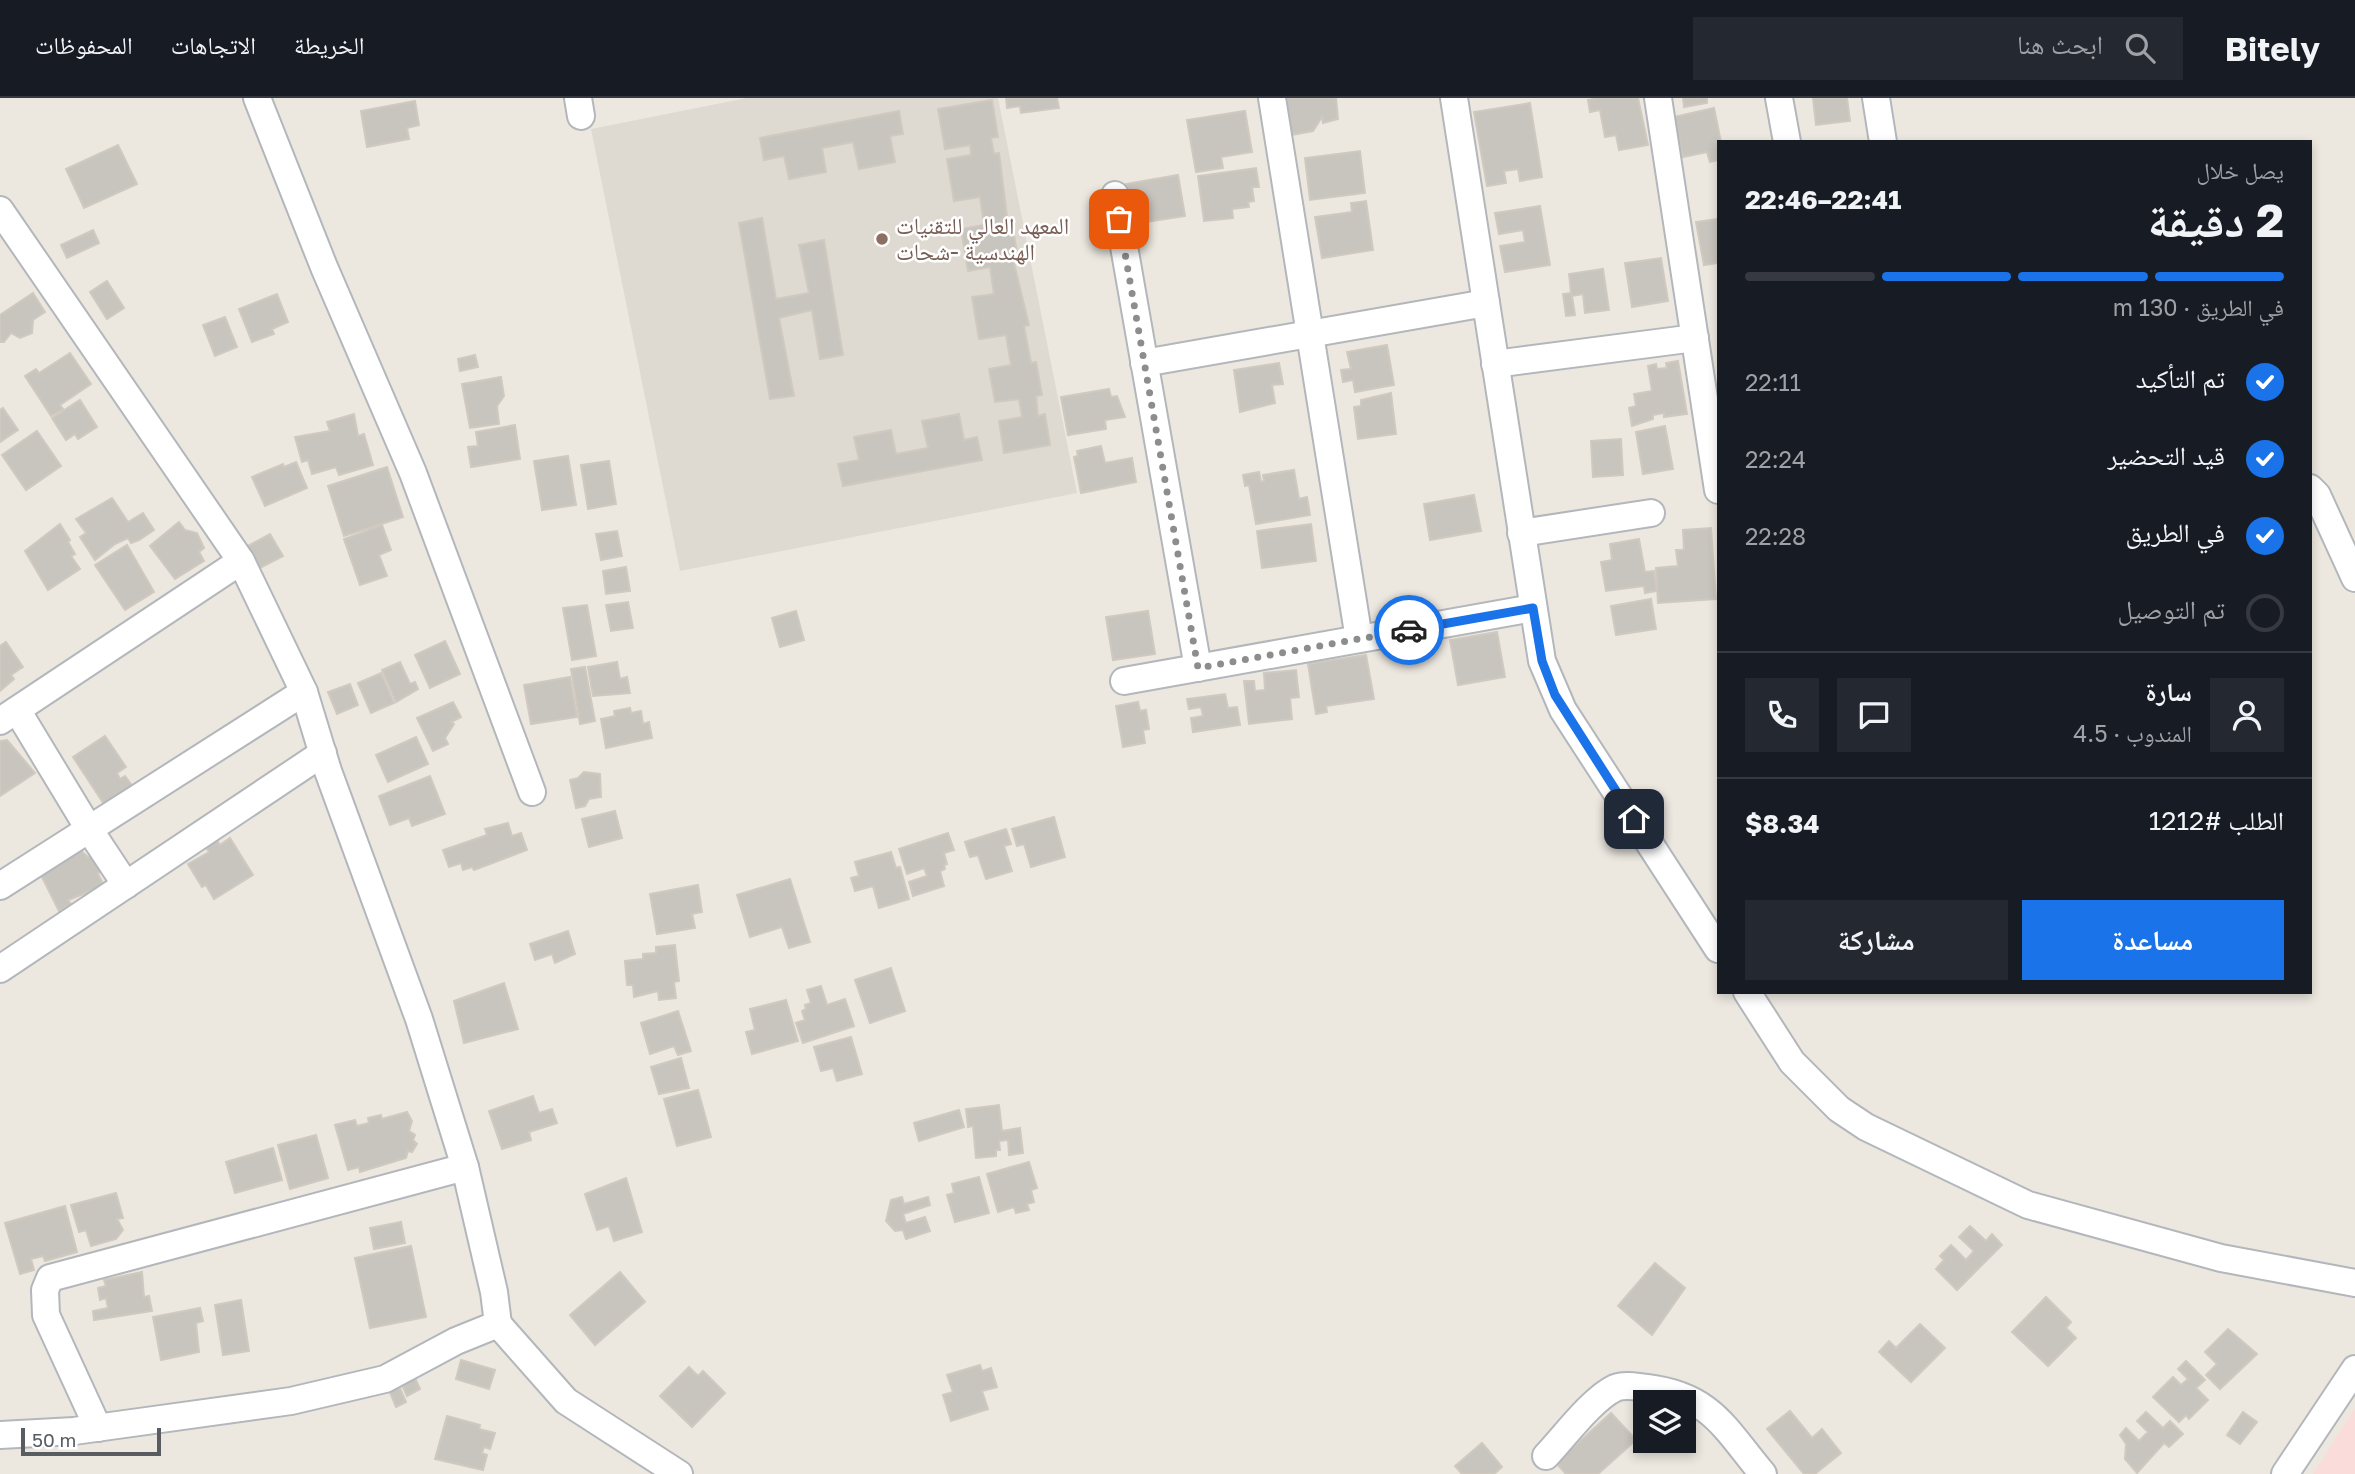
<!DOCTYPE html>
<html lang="ar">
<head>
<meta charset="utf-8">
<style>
  :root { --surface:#171b24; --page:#242831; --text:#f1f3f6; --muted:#9ea1a6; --line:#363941; --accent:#1a73e8 }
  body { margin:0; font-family:"Golos Text","Noto Naskh Arabic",sans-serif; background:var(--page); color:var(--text); direction:rtl; height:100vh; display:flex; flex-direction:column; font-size:26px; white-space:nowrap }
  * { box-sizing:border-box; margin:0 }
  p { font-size:23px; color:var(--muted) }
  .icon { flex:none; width:38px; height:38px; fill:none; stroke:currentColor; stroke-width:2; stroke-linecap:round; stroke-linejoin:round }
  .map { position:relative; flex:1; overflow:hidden; direction:ltr }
  .drawer { position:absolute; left:1717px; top:42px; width:595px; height:854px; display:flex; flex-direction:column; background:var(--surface); border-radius:0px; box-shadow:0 4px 10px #0003; direction:rtl }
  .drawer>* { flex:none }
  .tools { position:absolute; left:1633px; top:1292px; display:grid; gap:14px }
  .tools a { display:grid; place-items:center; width:63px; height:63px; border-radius:0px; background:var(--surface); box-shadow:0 4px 10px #0003; font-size:35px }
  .scale { position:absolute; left:21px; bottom:18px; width:140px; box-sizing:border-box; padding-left:7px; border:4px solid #595d61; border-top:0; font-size:19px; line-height:24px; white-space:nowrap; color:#595d61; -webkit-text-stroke:5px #fff; paint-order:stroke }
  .pin { position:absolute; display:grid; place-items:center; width:60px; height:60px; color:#fff; margin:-30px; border-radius:14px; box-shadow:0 4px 10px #0006 }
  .courier { position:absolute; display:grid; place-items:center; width:70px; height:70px; margin:-35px; border:5px solid #1a73e8; border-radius:50%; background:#fff; color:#222; box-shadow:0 2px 9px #0007 }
  .summary em { font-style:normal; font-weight:700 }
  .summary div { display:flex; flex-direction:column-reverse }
  .summary { display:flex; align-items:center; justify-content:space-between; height:119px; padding:0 28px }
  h1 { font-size:46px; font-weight:700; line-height:52px }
  .bar { display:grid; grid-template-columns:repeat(4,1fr); gap:10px 7px; align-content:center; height:84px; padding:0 28px }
  .bar i { height:9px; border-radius:5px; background:var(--line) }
  .bar .active { background:var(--accent) }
  .bar p { grid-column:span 4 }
  .line { display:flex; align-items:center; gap:18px; padding:0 28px; border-top:2px solid var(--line) }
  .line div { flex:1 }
  .round { display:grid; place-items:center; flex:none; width:74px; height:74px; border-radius:0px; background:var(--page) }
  ol { padding:0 28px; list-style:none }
  li { display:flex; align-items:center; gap:21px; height:77px }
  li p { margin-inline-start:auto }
  li .icon { padding:7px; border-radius:50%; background:var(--accent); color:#fff; stroke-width:4 }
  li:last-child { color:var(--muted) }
  li i { width:38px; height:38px; border:4px solid var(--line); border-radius:50% }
  .primary-button { display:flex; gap:14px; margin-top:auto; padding:14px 28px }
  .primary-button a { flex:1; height:80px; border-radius:0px; background:var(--accent); color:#fff; font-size:28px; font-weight:700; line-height:80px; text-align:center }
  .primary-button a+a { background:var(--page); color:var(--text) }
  header { display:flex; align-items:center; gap:42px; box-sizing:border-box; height:98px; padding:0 35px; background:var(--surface); border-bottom:2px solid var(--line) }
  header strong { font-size:33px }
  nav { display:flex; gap:38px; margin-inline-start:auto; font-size:24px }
  .search { width:490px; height:63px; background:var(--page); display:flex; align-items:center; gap:18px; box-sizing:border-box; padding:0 24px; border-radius:0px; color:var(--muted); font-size:26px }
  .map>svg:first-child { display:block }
</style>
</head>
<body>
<header>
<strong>Bitely</strong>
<div class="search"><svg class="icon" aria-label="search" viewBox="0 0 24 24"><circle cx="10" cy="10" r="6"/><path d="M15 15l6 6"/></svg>ابحث هنا</div>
<nav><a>الخريطة</a><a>الاتجاهات</a><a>المحفوظات</a></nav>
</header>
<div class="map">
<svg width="2355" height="1376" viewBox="0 0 2355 1376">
  <rect width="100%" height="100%" fill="#ece8e0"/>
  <path fill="#dedad1" d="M747,0h251l79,395 -397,78 -89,-442z"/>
  <path fill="#fadcdb" d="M2355,1310v66h-42z"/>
  <g fill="#c8c5bf" stroke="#d0c9bf" stroke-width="2">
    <path d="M1006,0h51l2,10 -38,5 -1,-7 -13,2z"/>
    <path d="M1286,0h50l2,21 -15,4 -1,-6 -9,14 -22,4z"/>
    <path d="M1598,0h40l10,47 -29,5 -3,-15 -11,2 -5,-27 -10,2 -2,-12z"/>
    <path d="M1683,0h24v5l-23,4z"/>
    <path d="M1813,0h34l3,23 -34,4z"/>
    <path d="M992,2l6,37 -7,1 3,16 5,-1 9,71h4l6,34 -5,1 16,66 -5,1 7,37 5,-1 6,33 -6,1 2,20 7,-2 5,31 -46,8 -5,-32 23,-4 -3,-18 -24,3 -6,-33 22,-4 -5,-30 -27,4 -7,-42 22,-3 -4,-27 -22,4 -7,-42 23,-4 -4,-28 -26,4 -7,-42 24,-4 -1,-10 -25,4 -7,-40z"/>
    <path d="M415,3l4,24 -12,3 2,11 -42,8 -6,-36z"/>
    <path d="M1530,5l12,74 -22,4 -2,-12 -14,2 2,12 -19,3 -13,-74z"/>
    <path d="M1714,10l7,34h-3v18l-8,2 -3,-10 -24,5 -9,-40z"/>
    <path d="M899,13l4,23 -13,2 5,26 -36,7 -6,-27 -31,6 4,24 -37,7 -5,-23 -20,4 -4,-22z"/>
    <path d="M1245,13l7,41 -31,5 2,11 -27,4 -9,-52z"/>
    <path d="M118,47l19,39 -53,24 -18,-39z"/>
    <path d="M1360,53l5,42 -55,7 -5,-42z"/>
    <path d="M1256,70l3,19h-7l2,14 -6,1 1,5 -17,2 1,9 -29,3 -6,-45z"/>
    <path d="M1178,77l7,41 -52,8 -7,-40z"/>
    <path d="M1366,103l7,49 -51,8 -7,-41 37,-5 -1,-9z"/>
    <path d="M1540,108l10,59 -45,7 -5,-26 25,-4 -2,-12 -24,4 -4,-21z"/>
    <path d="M762,120l14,81 33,-6 -10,-48 25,-5 19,115 -23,4 -8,-49 -33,8 15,78 -24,3 -31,-176z"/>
    <path d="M1718,121v44l-14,2 -8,-43z"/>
    <path d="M93,132l6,13 -32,15 -6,-13z"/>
    <path d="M1661,160l7,43 -36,6 -7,-44z"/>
    <path d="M1603,171l6,41 -24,3 -2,-19 -11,2 3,19 -9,1 -3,-22 8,-1 -2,-19z"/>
    <path d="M107,183l17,27 -17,11 -17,-27z"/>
    <path d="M33,195l12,19 -12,8 -1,13 -12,5 -9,-5 -7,9h-4v-27z"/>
    <path d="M277,196l11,28 -16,7 2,5 -22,8 -13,-33z"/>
    <path d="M225,219l12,30 -22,9 -12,-31z"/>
    <path d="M1387,247l7,40 -39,7 -2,-12 -10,2 -2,-12 10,-1 -4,-17z"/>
    <path d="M70,255l21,31 -31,21 3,4 -12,7 -26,-40 11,-7 3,4z"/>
    <path d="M475,257l3,12 -18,4 -2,-12z"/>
    <path d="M1678,263l9,53 -23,3v-4l-11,2v4l-21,7 -3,-18 7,-2 -2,-12 18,-3 -4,-25 8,-2 1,5 10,-1 -1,-5z"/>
    <path d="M1279,265l4,21 -11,1 3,18 -35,9 -6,-42z"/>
    <path d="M501,279l3,19 -7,10 2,18 -29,4 -8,-44z"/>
    <path d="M1109,291l2,8 6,-1 8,21 -20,3 1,9 -38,6 -7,-38z"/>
    <path d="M1391,295l5,41 -38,5 -4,-32 7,-1v-6z"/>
    <path d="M80,302l17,27 -19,12 -3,-5 -9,6 -14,-22z"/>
    <path d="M3,310l15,22 -18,12v-32z"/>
    <path d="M354,316l4,22 6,-2 9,31 -34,10 -3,-8 -24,7 -4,-14 -6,2 -7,-25 35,-6 -3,-9z"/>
    <path d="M959,316l5,26 13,-3 5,23 -139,26 -5,-22 21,-4 -5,-23 37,-7 5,24 32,-6 -6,-27z"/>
    <path d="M515,327l5,34 -49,8 -3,-20 10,-1 -2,-14z"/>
    <path d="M1665,328l8,43 -30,5 -7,-42z"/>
    <path d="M37,333l24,35 -35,24 -24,-35z"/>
    <path d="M1621,341l2,36 -30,2 -2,-36z"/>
    <path d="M1101,348l4,17 27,-5 4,24 -55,11 -7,-36 4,-1 -1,-5z"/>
    <path d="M568,358l8,49 -34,5 -8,-49z"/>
    <path d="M609,363l7,43 -28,5 -7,-44z"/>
    <path d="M296,364l11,26 -42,18 -13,-29 31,-13 1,3z"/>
    <path d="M387,369l16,50 -59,19 -16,-50z"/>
    <path d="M1294,372l5,29 8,-2 3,18 -54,9 -7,-39 -4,1 -2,-11 16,-3 2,10 3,-1 -1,-6z"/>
    <path d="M1474,397l7,36 -51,9 -6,-36z"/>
    <path d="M112,400l16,24 15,-9 11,17 -15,10 -8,3 -3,-5 -13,6 -20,16 -15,-23 6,-4 -10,-14z"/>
    <path d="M179,424l6,8 12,3 7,15 -5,4 5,9 -29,18 -25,-33z"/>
    <path d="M60,426l10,16 -2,2 7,12 -4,2 9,13 -32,21 -23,-39z"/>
    <path d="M1311,426l5,37 -54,7 -5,-37z"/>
    <path d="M382,427l9,25 -12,5 8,21 -27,9 -16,-46z"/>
    <path d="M1711,430l5,71 -58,4 -2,-35 22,-2 -2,-16h8l-1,-20z"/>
    <path d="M617,433l5,25 -21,4 -5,-26z"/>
    <path d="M270,436l13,22 -25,13 -12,-22z"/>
    <path d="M1639,441l6,33 9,-1 3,20 -12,2 -1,-7 -38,5 -5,-29 11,-2 -2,-16z"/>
    <path d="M127,447l27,47 -29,18 -30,-45z"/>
    <path d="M626,469l4,24 -24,3 -3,-23z"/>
    <path d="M1651,501l5,30 -40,6 -5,-29z"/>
    <path d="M628,504l5,26 -22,3 -5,-26z"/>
    <path d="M587,507l9,51 -24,4 -9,-52z"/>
    <path d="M796,513l8,29 -24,7 -8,-29z"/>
    <path d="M1148,513l7,43 -42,6 -7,-43z"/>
    <path d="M1497,534l8,45 -47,8 -8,-45z"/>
    <path d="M445,543l15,33 -30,14 -15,-33z"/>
    <path d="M6,544l17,25 -12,8 3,4 -14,12v-45z"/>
    <path d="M1366,557l8,44 -48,7 1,6 -11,2 -8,-50z"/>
    <path d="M400,564l10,22 5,-2 3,7 -22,13 -14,-32z"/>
    <path d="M617,564l3,17 7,-2 3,16 -37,3 -5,-29z"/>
    <path d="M585,569l10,54 -15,3 -9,-55z"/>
    <path d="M1296,572l3,27 -9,1 2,21 -43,5 -5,-43h10l1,10 10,-1 -1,-17z"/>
    <path d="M381,575l13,30 -23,10 -13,-30z"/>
    <path d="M570,579l7,40 -46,7 -7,-39z"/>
    <path d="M350,586l8,21 -21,9 -9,-22z"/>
    <path d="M1225,596l3,14 9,-1 3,18 -47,7 -2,-14 12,-2 -2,-9 -12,2 -2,-10z"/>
    <path d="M453,604l8,15 -10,5 3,2 -9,14 3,6 -15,7 -16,-33z"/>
    <path d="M1138,604l2,9 6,-1 3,19 -6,1 2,13 -22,4 -7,-41z"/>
    <path d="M630,610l1,5 10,-2 2,13 6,-2 3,16 -46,10 -5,-29 14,-3 -1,-5z"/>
    <path d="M105,638l21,31 -9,6 3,6 5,-3 9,12 -28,19 -33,-50z"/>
    <path d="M416,639l12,27 -40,18 -12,-27z"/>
    <path d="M7,642l28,33 -35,23v-55z"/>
    <path d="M584,674l16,2 1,23 -12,2 -4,7 -9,2 -6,-28 8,-2z"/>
    <path d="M430,678l15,38 -33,12 -3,-8 -19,7 -11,-29z"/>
    <path d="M615,713l7,27 -33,9 -7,-28z"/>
    <path d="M1054,719l11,40 -34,10 -7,-23 -7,2 -5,-17z"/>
    <path d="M508,725l4,13 9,-3 6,17 -53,20 -2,-3 -9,3 -2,-7 -12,4 -6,-17 44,-15 -2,-6z"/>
    <path d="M1006,731l5,15 -7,2 8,25 -26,8 -8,-24 -8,2 -5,-15z"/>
    <path d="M948,735l6,17 -10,3 3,11 -3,1 1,4 -5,2 4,15 -31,10 -4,-14 18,-6 -3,-8 -17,6 -8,-25z"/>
    <path d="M230,740l23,37 -39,24 -8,-14 -4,2 -14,-23 21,-12 -3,-5 11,-7 3,5z"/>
    <path d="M80,752l8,7h8l5,12 -3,5 6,12 -36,14 3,4 -12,7 -18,-36z"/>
    <path d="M891,754l5,16 4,-1 9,32 -30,9 -6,-22 -18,5 -4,-13 8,-2 -4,-14z"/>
    <path d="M790,781l20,63 -21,6 -7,-21 -32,10 -13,-42z"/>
    <path d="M698,787l4,27 -10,2 3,14 -38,6 -7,-40z"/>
    <path d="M568,833l7,23 -20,9 -3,-9 -17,6 -5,-16z"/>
    <path d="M675,847l4,36 -5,1 2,16 -17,2 -1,-9 -24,6 -1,-12h-6l-2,-24 18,-2v-5l13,-1v-6z"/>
    <path d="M891,870l14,43 -35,12 -15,-43z"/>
    <path d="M504,885l14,46 -54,14 -10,-42z"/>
    <path d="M821,888l6,19 18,-6 9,27 -51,17 -7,-20 9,-3 -3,-9 4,-2 -1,-4 6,-2 -4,-13z"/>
    <path d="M786,902l12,41 -46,13 -6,-22 9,-2 -5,-21z"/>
    <path d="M678,913l13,40 -13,4 -4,-9 -24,8 -9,-31z"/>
    <path d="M851,939l11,37 -25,7 -4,-13 -12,3 -7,-24z"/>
    <path d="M681,960l8,30 -30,6 -8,-27z"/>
    <path d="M698,992l13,47 -34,9 -13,-47z"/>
    <path d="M533,998l6,17 13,-4 5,14 -28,9 2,8 -29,9 -13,-38z"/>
    <path d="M999,1007l3,26 18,-3 3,25 -14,2 -1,-15 -9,1 1,9h-4v6l-20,2 -3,-32 -5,1 -2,-18z"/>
    <path d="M959,1012l5,17 -45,14 -5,-18z"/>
    <path d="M407,1014l5,9 -3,10 6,4 -2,5 4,4 -5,8 -4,-1 -2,7 -46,14 -1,-5 -11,3 -13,-45 20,-5 2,6 12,-3 -1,-5 13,-3 1,4z"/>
    <path d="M316,1037l12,43 -38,11 -12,-44z"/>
    <path d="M273,1050l9,32 -47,13 -9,-31z"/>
    <path d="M1029,1064l8,26 -6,2 3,12 -7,2 2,6 -13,3 -2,-6 -16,5 -11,-38z"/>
    <path d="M979,1079l10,36 -34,9 -8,-27 7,-2 -2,-9z"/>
    <path d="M626,1080l16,54 -28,9 -5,-15 -12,4 -12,-36z"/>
    <path d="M116,1095l7,25 -6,1 6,11 -7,9 -25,7 -5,-16 -7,2 -8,-27z"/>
    <path d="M902,1099l2,7 24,-7 2,8 -27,9 3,9 19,-6 5,14 -24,8 -3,-9 -8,1 -9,-10 5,-21z"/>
    <path d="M65,1108l12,46 -32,9 -2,-5 -12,3 3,11 -14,4 -15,-51z"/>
    <path d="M401,1124l4,21 -31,6 -4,-21z"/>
    <path d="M1970,1128l16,15 6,-7 10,11 -45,45 -21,-21 8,-9 -4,-4 11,-11 15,15 8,-9 -15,-14z"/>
    <path d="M411,1148l15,71 -56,11 -15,-70z"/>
    <path d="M1655,1165l30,25 -33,47 -34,-29z"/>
    <path d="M142,1174l2,25 5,-1 3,15 -58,9 -1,-9 15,-3 -2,-10 -6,2 -2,-12 8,-2 -2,-6z"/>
    <path d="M620,1174l25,30 -50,43 -25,-30z"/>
    <path d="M2046,1199l25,25 -5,6 10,10 -28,28 -36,-34z"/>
    <path d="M241,1202l8,51 -26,4 -8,-50z"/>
    <path d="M200,1210l3,13 -7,2 3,29 -38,8 -8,-43z"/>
    <path d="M1920,1226l25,24 -34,34 -32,-30 10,-11 7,7z"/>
    <path d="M2228,1231l29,25 -37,35 -14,-14 11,-11 -12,-12z"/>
    <path d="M461,1262l34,10 -6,19 -33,-10z"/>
    <path d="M2186,1263l19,19 -9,8 12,12 -19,19 -3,-4 -7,7 -26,-25 20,-20 8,8 7,-6 -10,-10z"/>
    <path d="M980,1267l2,6 9,-3 6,19 -15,4 6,18 -37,12 -8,-26 10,-3 -6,-17z"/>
    <path d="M689,1269l9,9 5,-5 22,22 -33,34 -32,-31z"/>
    <path d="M415,1280l5,11 -13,7 -5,-11z"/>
    <path d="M399,1288l7,16 -10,5 -7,-17z"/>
    <path d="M1790,1313l22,27 10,-9 19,24 -26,21h-11l-37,-45z"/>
    <path d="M2146,1314l17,16 7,-7 13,13 -14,13 -5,-4 -27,30 -12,-14 1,-15 -6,-9 6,-7 13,13 9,-9 -11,-11z"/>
    <path d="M2243,1314l14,10 -17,22 -13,-9z"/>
    <path d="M1611,1315l25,27 -38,34h-32l-10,-11z"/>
    <path d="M447,1318l33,9 -1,4 16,4 -5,16 -6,-2 -2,6 5,2 -4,15 -48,-11z"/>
    <path d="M1482,1345l20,24 -8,7h-32l-7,-8z"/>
  </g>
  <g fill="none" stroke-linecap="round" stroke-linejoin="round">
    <defs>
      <g id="minor">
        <path d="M257,0l67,169 89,206 119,319"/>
        <path d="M578,0l3,18"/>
        <path d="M1272,0l87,541"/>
        <path d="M1454,0l88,563 21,49 155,239"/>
        <path d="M1658,0l60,392"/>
        <path d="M1779,0l8,44"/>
        <path d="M1876,0l7,44"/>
        <path d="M1115,97l83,473"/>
        <path d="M0,112l241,351 63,131 24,79 91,248 46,148 29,125 4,32 -42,17 -71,38 -94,22 -217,30 -74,4"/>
        <path d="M1144,265l342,-60"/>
        <path d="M1495,266l200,-26"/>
        <path d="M2310,390l7,7 38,83"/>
        <path d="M1521,435l130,-20"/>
        <path d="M1124,583l409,-73"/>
        <path d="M17,612l72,119 37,56"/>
        <path d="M0,623l241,-160"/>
        <path d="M0,788l304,-194"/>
        <path d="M0,871l323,-216"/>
        <path d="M1747,894l45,70 47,47 27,18 162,78 193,53 134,25"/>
        <path d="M498,1226l68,77 113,73"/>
        <path d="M98,1330l-52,-113 -1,-25 5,-12 415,-111"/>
        <path d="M1546,1358c18,-19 46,-57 69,-68 10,-4 22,-1 32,0 65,8 78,41 116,86"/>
        <path d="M2285,1376l70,-105"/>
      </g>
    </defs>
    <use href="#minor" stroke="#b3b7bb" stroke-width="30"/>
    <use href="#minor" stroke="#fff" stroke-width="26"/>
  </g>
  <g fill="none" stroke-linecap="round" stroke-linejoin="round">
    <path stroke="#8c8e8d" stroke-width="7" stroke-dasharray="0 12.6" d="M1119,121l79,449 211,-38"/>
    <path stroke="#1a73e8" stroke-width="9" d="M1409,532l124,-22 9,53 13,34 79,124"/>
  </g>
  <circle fill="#8d6e63" stroke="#fff" stroke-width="2.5" cx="882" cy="141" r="7"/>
  <g text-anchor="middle" stroke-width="5" stroke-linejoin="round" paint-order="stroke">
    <g font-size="23" fill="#785e54" stroke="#fff" text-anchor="start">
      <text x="896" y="136">المعهد العالي للتقنيات<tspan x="896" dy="26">الهندسية -شحات</tspan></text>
    </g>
  </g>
</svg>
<div class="tools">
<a><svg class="icon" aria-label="layers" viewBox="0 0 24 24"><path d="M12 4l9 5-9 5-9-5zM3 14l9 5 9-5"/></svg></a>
</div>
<div class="scale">50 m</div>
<div class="pin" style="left:1119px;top:121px;background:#ea580c"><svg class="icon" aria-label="bag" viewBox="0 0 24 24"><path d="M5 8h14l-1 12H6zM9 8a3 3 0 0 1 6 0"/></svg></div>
<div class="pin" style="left:1634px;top:721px;background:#1f2937"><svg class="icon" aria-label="home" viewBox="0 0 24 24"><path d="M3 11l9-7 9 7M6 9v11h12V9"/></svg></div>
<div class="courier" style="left:1409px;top:532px"><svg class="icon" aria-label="car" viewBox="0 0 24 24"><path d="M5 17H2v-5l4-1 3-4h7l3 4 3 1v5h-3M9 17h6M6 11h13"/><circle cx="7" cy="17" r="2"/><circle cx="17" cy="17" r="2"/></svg></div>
<section class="drawer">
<div class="summary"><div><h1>2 دقيقة</h1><p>يصل خلال</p></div><em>22:41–22:46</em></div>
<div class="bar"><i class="active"></i><i class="active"></i><i class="active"></i><i></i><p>في الطريق · 130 m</p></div>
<ol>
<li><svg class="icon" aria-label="check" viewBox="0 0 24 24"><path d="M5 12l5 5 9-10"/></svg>تم التأكيد<p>22:11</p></li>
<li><svg class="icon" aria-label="check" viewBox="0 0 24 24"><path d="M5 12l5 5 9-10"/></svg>قيد التحضير<p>22:24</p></li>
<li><svg class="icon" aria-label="check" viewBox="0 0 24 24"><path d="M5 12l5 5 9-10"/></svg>في الطريق<p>22:28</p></li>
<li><i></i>تم التوصيل</li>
</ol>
<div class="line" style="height:126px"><a class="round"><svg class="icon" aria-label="person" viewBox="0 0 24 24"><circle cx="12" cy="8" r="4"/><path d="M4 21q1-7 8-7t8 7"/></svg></a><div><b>سارة</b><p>المندوب · 4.5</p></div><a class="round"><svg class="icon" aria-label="chat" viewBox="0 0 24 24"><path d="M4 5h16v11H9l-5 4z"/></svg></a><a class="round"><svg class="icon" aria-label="phone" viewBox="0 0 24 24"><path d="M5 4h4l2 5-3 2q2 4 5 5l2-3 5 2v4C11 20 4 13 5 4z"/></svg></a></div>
<div class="line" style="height:91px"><div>الطلب #1212</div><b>$8.34</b></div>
<div class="primary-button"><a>مساعدة</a><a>مشاركة</a></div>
</section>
</div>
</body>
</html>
